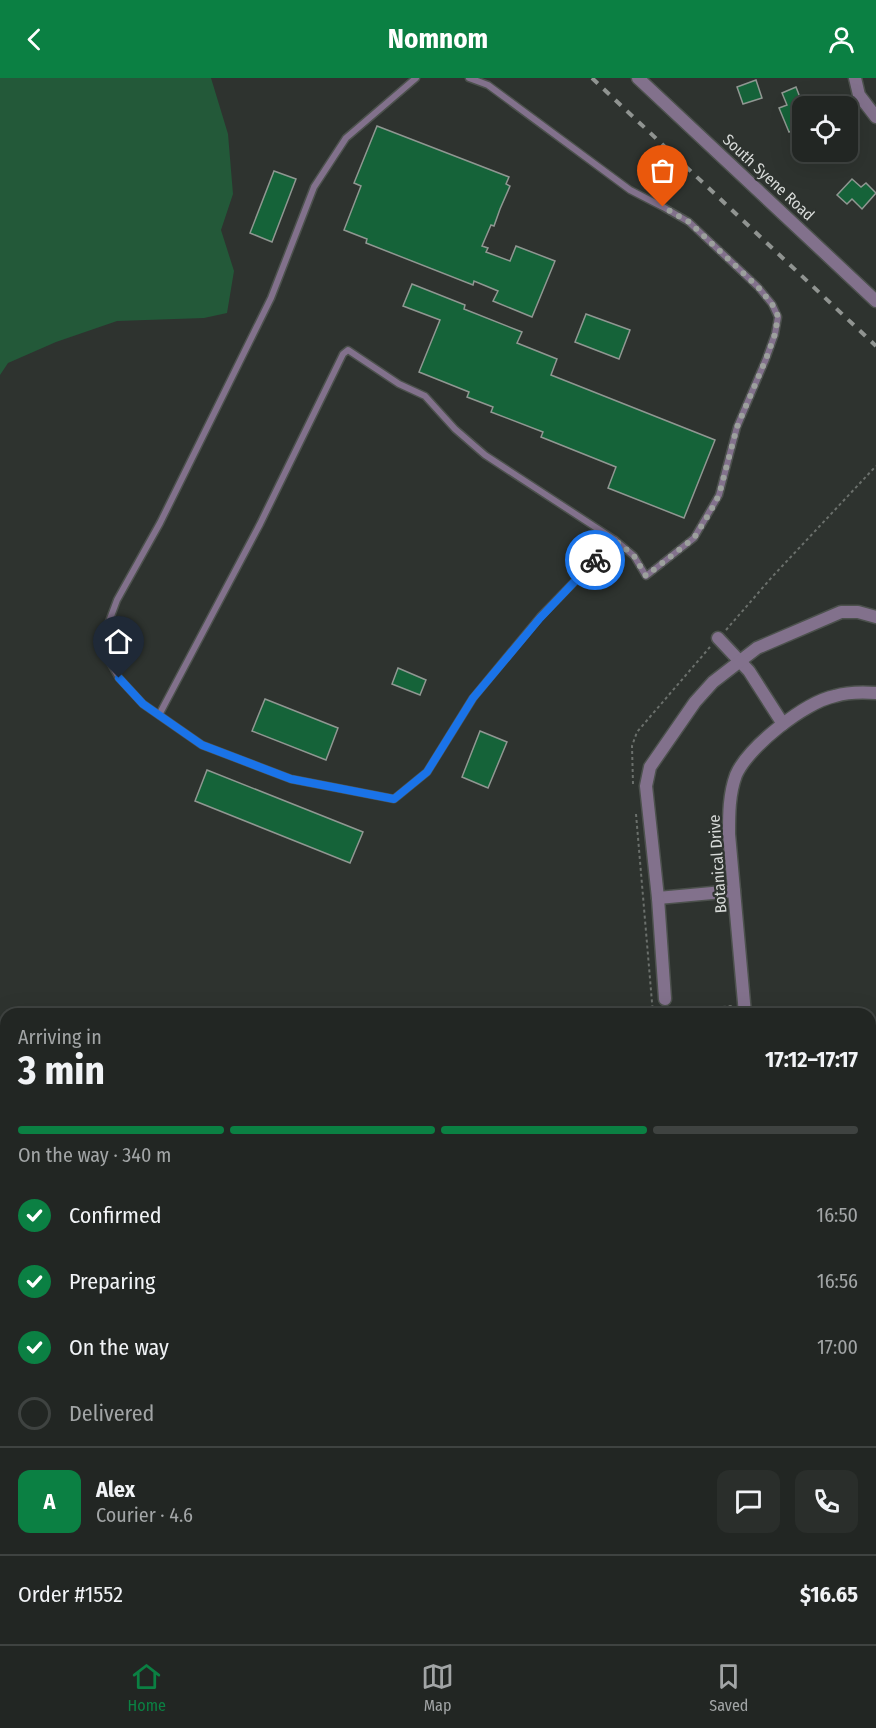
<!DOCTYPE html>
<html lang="en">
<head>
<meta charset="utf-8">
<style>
  :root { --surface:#222623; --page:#2a2e2b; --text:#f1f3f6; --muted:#a2a5a6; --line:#3f4341; --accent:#0b8043 }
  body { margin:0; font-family:"Fira Sans Condensed",sans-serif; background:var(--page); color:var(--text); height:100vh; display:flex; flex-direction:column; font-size:22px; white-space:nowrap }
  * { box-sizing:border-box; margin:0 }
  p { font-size:20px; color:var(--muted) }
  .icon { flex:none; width:33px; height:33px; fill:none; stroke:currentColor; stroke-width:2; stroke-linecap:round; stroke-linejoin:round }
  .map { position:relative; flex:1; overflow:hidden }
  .details { position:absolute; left:0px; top:930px; width:876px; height:636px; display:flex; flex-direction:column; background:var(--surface); border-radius:18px 18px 0 0; box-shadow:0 6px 24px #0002,0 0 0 2px var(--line) }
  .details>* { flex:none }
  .buttons { position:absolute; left:792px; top:18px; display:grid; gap:12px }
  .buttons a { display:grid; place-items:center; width:66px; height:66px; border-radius:12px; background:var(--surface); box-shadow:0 6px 24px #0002,0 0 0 2px var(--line); font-size:30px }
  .pin { position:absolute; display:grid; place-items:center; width:51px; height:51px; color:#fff; margin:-62px -26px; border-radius:50% 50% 50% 0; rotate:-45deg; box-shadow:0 0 6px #0007 }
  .pin .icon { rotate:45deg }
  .courier { position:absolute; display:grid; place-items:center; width:60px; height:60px; margin:-30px; border:4px solid #1a73e8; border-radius:50%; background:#fff; color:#222; box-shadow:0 2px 8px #0007 }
  .overview em { font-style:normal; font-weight:700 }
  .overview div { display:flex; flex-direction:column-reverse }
  .overview { display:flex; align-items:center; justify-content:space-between; height:102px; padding:0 18px }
  h1 { font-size:39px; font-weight:700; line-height:45px }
  .bar { display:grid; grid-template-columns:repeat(4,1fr); gap:9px 6px; align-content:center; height:72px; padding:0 18px }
  .bar i { height:8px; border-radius:4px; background:var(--line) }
  .bar .active { background:var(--accent) }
  .bar p { grid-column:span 4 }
  .line { display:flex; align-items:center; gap:15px; padding:0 18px; border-top:2px solid var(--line) }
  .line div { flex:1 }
  .round { display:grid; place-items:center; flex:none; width:63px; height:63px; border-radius:12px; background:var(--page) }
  ol { padding:0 18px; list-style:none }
  li { display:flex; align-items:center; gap:18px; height:66px }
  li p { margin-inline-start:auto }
  li .icon { padding:6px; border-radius:50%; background:var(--accent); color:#fff; stroke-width:4 }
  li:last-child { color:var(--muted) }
  li i { width:33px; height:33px; border:3px solid var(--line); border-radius:50% }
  header { display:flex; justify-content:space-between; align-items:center; height:78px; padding:0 18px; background:var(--accent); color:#fff; font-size:27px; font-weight:700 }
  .tab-bar { display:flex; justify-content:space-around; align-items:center; height:84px; border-top:2px solid var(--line); background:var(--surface); font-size:16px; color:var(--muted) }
  .tab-bar a { display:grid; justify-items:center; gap:3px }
  .tab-bar .active { color:var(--accent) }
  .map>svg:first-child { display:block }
</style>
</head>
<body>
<header><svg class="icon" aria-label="back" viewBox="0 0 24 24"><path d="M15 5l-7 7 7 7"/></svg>Nomnom<svg class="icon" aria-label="person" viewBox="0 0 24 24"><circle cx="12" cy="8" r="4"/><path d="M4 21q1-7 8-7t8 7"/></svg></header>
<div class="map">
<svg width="876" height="1566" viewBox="0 0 876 1566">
  <rect width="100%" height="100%" fill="#2e332f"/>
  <g fill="#235939">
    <path d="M0,0h211l17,56 5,60 -12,36 13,41 -7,42 -23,5 -87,3 -61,21 -48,21 -8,12z"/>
    <path d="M0,1208l6,6v95l-6,6z"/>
  </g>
  <g fill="#156339" stroke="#909792" stroke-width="1.5">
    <path d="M756,2l6,18 -19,6 -6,-17z"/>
    <path d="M796,9l5,13 -2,1 3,10v16l-13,5 -10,-24 8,-3 -5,-12z"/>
    <path d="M377,48l132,51 -3,7 4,2 -10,23 -6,17 -3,-1 -9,21 6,2 -2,4 24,9 6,-15 39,15 -23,56 -39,-16 5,-10 -24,-10 -1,4 -107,-42 1,-4 -23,-9 17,-44 -7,-3z"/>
    <path d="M274,93l22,8 -24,63 -22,-9z"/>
    <path d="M852,101l9,8 5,-4 10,10 -14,16 -10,-10 -5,5 -10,-9z"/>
    <path d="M412,206l53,21 -1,4 58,23 -5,11 40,16 -6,16 164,65 -31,78 -76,-30 8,-21 -75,-30 2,-5 -52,-20 2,-5 -26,-10 2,-5 -50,-20 21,-52 -37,-14z"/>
    <path d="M586,236l44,16 -11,29 -44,-17z"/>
    <path d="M398,590l28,12 -6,15 -28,-11z"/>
    <path d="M265,621l73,29 -12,32 -74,-29z"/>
    <path d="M480,653l27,11 -19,46 -26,-11z"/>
    <path d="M207,692l156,62 -13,31 -155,-62z"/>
  </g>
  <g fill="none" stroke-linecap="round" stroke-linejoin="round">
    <defs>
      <g id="service">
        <path d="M416,0l-70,60 -32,49 -43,111 -111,225 -43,77 -10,27 -2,26 14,25 24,26 59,41 89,34 103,20 33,-27 46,-74 67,-81 75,-77"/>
        <path d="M159,637l101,-191 83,-170 5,-4 51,34 26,12 30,33 30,26 130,85 19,16 12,20 48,-38 25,-43 18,-68 29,-68 9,-25 3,-17 -6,-13 -14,-17 -69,-65 -26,-15 -33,-17 -142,-105 -19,-7"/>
      </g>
      <g id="minor">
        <path d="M638,0l238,223"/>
        <path d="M855,0l4,17 17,22"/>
        <path d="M718,560l31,33 34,53"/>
        <path d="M734,813l-76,7 -12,-112 4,-19 45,-65 18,-20 44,-34 84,-36h17l18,5"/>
        <path d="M658,820l7,101"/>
        <path d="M745,936l-16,-180c0,-20 0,-40 7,-59 12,-28 69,-73 99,-79 13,-4 27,-4 41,-3"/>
        <path d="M870,969l6,2"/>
        <path d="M870,1080l6,-6"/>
      </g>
      <g id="tertiary">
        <path d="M870,1486l6,-7"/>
        <path d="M795,1566l6,-6"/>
      </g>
    </defs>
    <use href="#service" stroke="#4c514d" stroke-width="9"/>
    <use href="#minor" stroke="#4c514d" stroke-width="15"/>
    <use href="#tertiary" stroke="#4c514d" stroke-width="15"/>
    <g stroke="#6b706c" stroke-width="2" stroke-dasharray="3 3" stroke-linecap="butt">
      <path d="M726,552l46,-53 104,-111"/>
      <path d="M633,706l-1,-38 5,-14 73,-85"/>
      <path d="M636,736l17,200"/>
      <path d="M639,936l94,-8"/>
      <path d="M870,1052l6,-7"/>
    </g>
    <use href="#service" stroke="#82718c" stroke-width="6"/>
    <use href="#minor" stroke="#82718c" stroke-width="12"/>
    <use href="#tertiary" stroke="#82718c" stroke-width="12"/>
    <path stroke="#909491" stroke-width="4" stroke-dasharray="8 8" stroke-linecap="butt" d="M592,0l284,268"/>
  </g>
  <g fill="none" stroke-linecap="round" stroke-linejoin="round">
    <path stroke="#9ca09d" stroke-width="6" stroke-dasharray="0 10.8" d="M595,482l20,-20 19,16 12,20 48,-38 15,-24 10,-19 18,-68 29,-68 9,-25 3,-18 -6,-12 -14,-17 -69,-65 -26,-15"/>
    <path stroke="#1a73e8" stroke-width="8" d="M119,600l24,26 59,41 89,34 103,20 33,-27 46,-74 67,-80 55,-58"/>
  </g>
  <g text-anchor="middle" stroke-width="4.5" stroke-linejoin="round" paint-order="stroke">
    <g font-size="16" fill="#d7dad8" stroke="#2e332f">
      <text transform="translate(769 99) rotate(43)" y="6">South Syene Road</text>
      <text transform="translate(717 786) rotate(-94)" y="6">Botanical Drive</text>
    </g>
  </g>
</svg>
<div class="buttons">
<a><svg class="icon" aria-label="locate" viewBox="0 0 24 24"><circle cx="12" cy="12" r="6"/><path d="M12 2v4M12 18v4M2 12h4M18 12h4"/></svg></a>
</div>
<div class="pin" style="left:663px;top:129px;background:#ea580c"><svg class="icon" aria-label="bag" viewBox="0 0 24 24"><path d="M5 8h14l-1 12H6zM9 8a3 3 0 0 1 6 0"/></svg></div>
<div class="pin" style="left:119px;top:600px;background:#1f2937"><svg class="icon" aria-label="home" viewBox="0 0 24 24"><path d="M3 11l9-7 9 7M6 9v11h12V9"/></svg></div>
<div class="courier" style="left:595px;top:482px"><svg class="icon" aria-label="bike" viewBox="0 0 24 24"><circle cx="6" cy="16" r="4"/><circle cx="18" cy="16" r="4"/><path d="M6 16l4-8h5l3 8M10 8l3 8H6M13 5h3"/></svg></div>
<section class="details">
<div class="overview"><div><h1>3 min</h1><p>Arriving in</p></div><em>17:12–17:17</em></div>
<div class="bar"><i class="active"></i><i class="active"></i><i class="active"></i><i></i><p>On the way · 340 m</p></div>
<ol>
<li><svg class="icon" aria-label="check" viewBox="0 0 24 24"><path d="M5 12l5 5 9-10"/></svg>Confirmed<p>16:50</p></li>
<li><svg class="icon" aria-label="check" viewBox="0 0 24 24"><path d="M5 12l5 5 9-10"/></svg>Preparing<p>16:56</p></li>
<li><svg class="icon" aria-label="check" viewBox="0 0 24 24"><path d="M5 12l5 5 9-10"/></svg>On the way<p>17:00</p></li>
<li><i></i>Delivered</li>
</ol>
<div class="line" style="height:108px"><b class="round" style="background:var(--accent);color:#fff">A</b><div><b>Alex</b><p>Courier · 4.6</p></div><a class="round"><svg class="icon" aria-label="chat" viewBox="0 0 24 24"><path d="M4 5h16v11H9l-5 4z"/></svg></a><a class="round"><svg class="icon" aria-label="phone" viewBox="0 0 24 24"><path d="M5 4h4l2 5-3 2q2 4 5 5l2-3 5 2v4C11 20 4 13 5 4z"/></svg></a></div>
<div class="line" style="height:78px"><div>Order #1552</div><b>$16.65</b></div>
</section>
</div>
<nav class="tab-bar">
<a class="active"><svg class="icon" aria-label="home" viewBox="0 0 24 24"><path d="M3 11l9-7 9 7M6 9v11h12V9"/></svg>Home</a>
<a><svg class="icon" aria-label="map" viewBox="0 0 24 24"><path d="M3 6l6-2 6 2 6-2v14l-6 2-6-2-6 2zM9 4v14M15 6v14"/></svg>Map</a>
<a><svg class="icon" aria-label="saved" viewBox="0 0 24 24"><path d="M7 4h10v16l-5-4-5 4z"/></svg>Saved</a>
</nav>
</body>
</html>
